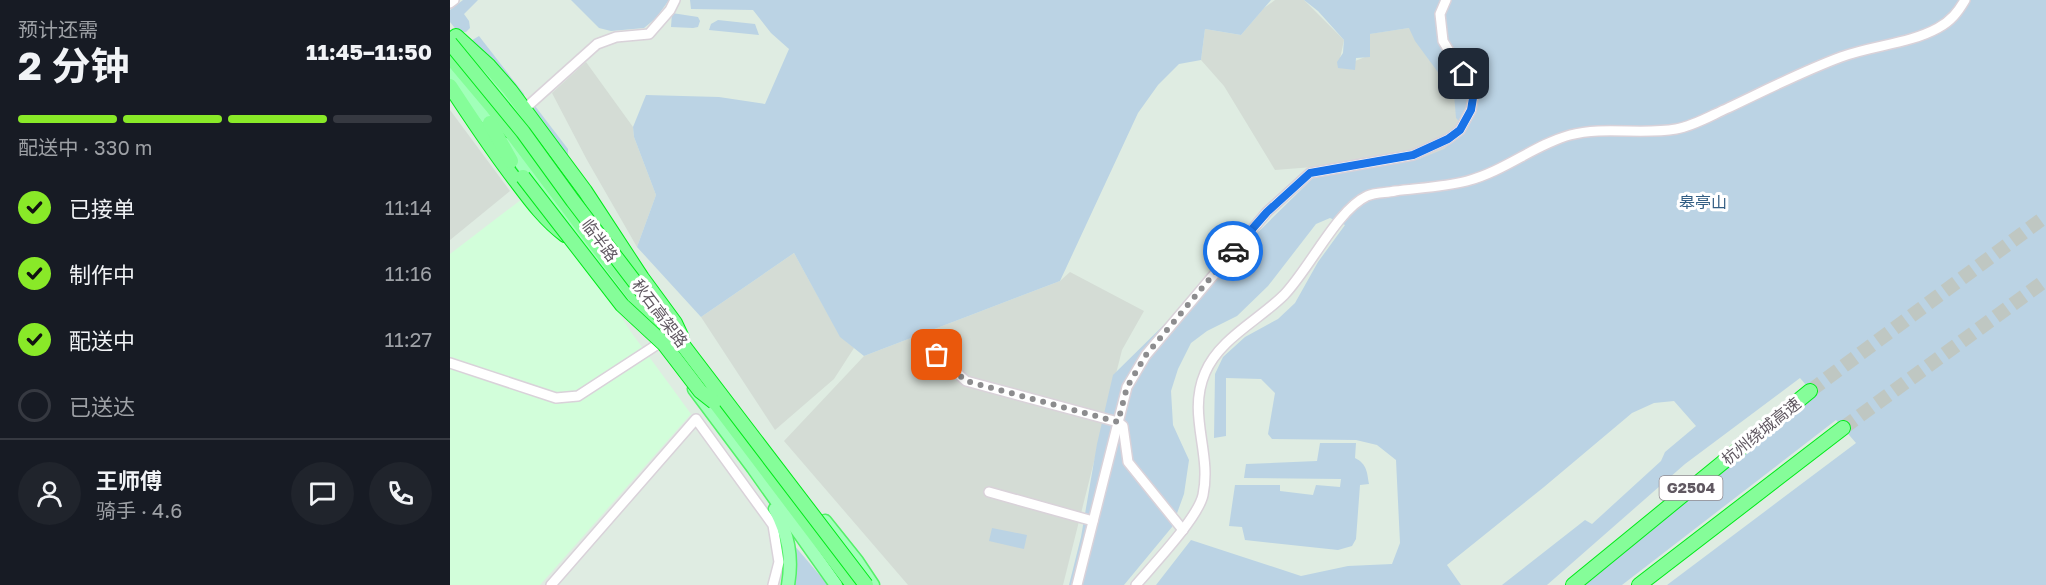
<!DOCTYPE html>
<html lang="zh">
<head>
<meta charset="utf-8">
<style>
  :root { --surface:#171b24; --page:#20242c; --text:#f1f3f6; --muted:#9ea1a6; --line:#363941; --accent:#89e928 }
  body { margin:0; font-family:"Golos Text","Noto Sans SC",sans-serif; background:var(--page); color:var(--text); height:100vh; display:flex; flex-direction:column; font-size:22px; white-space:nowrap }
  * { box-sizing:border-box; margin:0 }
  p { font-size:20px; color:var(--muted) }
  .icon { flex:none; width:33px; height:33px; fill:none; stroke:currentColor; stroke-width:2; stroke-linecap:round; stroke-linejoin:round }
  .map { position:relative; flex:1; overflow:hidden }
  .side { display:flex; flex-direction:column; background:var(--surface); width:450px }
  .side>* { flex:none }
  .pin { position:absolute; display:grid; place-items:center; width:51px; height:51px; color:#fff; margin:-26px; border-radius:12px; box-shadow:0 3px 9px #0006 }
  .courier { position:absolute; display:grid; place-items:center; width:60px; height:60px; margin:-30px; border:4px solid #1a73e8; border-radius:50%; background:#fff; color:#222; box-shadow:0 2px 8px #0007 }
  .summary em { font-style:normal; font-weight:700 }
  .summary div { display:flex; flex-direction:column-reverse }
  .summary { display:flex; align-items:center; justify-content:space-between; height:102px; padding:0 18px }
  h1 { font-size:39px; font-weight:700; line-height:45px }
  .bar { display:grid; grid-template-columns:repeat(4,1fr); gap:9px 6px; align-content:center; height:72px; padding:0 18px }
  .bar i { height:8px; border-radius:4px; background:var(--line) }
  .bar .active { background:var(--accent) }
  .bar p { grid-column:span 4 }
  .line { display:flex; align-items:center; gap:15px; padding:0 18px; border-top:2px solid var(--line) }
  .line div { flex:1 }
  .round { display:grid; place-items:center; flex:none; width:63px; height:63px; border-radius:32px; background:var(--page) }
  ol { padding:0 18px; list-style:none }
  li { display:flex; align-items:center; gap:18px; height:66px }
  li p { margin-inline-start:auto }
  li .icon { padding:6px; border-radius:50%; background:var(--accent); color:#111; stroke-width:4 }
  li:last-child { color:var(--muted) }
  li i { width:33px; height:33px; border:3px solid var(--line); border-radius:50% }
  main { display:flex; flex:1; min-height:0 }
  .map>svg:first-child { display:block }
</style>
</head>
<body>
<main>
<section class="side">
<div class="summary"><div><h1>2 分钟</h1><p>预计还需</p></div><em>11:45–11:50</em></div>
<div class="bar"><i class="active"></i><i class="active"></i><i class="active"></i><i></i><p>配送中 · 330 m</p></div>
<ol>
<li><svg class="icon" aria-label="check" viewBox="0 0 24 24"><path d="M5 12l5 5 9-10"/></svg>已接单<p>11:14</p></li>
<li><svg class="icon" aria-label="check" viewBox="0 0 24 24"><path d="M5 12l5 5 9-10"/></svg>制作中<p>11:16</p></li>
<li><svg class="icon" aria-label="check" viewBox="0 0 24 24"><path d="M5 12l5 5 9-10"/></svg>配送中<p>11:27</p></li>
<li><i></i>已送达</li>
</ol>
<div class="line" style="height:108px"><a class="round"><svg class="icon" aria-label="person" viewBox="0 0 24 24"><circle cx="12" cy="8" r="4"/><path d="M4 21q1-7 8-7t8 7"/></svg></a><div><b>王师傅</b><p>骑手 · 4.6</p></div><a class="round"><svg class="icon" aria-label="chat" viewBox="0 0 24 24"><path d="M4 5h16v11H9l-5 4z"/></svg></a><a class="round"><svg class="icon" aria-label="phone" viewBox="0 0 24 24"><path d="M5 4h4l2 5-3 2q2 4 5 5l2-3 5 2v4C11 20 4 13 5 4z"/></svg></a></div>
</section>
<div class="map">
<svg width="1596" height="585" viewBox="0 0 1596 585">
  <rect width="100%" height="100%" fill="#dfece2"/>
  <path fill="#d2feda" d="M85,189l26,35 70,108 60,82 -151,171h-90v-331z"/>
  <g fill="#d4dcd5">
    <path d="M825,0h29l40,40 -6,28 27,-11 4,-23 40,-6 180,-1 -151,130 -163,13 -51,-84 -23,-26 4,-31 36,6 23,-27z"/>
    <path d="M136,62l47,65 1,10 22,58 -19,52 -50,-87 -35,-67z"/>
    <path d="M0,110l60,81 -60,49z"/>
    <path d="M344,253l46,83 14,12 -20,31 -59,51 -74,-113z"/>
    <path d="M620,272l74,39 -22,39 -59,235h-155l-124,-144 80,-85 196,-75z"/>
  </g>
  <g fill="#bbd3e4">
    <path d="M13,0h15l-14,14 5,7 1,7 -4,4h-8l-8,-10v-12z"/>
    <path d="M121,0h98l-13,18 -12,10 -33,3 -12,-3z"/>
    <path d="M240,0h581l-30,35 -36,-6 -4,31 -22,4 -21,21 -20,28 -78,168 -196,75 -24,-19 -46,-84 -93,64 -64,-70 19,-52 -22,-58 -1,-10 13,-32 73,2 46,7 24,-55 -18,-16 -18,-23 -62,-1z"/>
    <path d="M854,0h742v585h-379l189,-142 -20,-23 -214,165h-42l233,-192 -13,-15 -115,86 -138,121h-45l83,-65 7,4 69,-63 4,-9 31,-26 -22,-25 -20,2 -22,10 -88,74 -97,78 14,20h-305l35,-45 110,36 47,-10 44,-2 8,-21 -4,-83 -19,-15 -21,-5 -84,-1 -4,-5 7,-41 -14,-14 -35,-1v58l-12,2 1,-64 8,-17 22,-20 33,-18 17,-16 23,-41 27,-37 -15,-7 -14,6 -48,62 -31,30 -30,15 -16,12 -13,26 -7,22 2,34 16,35 -5,34 -12,33 -48,58h-55l12,-48 16,-93 16,-69 200,-197 106,-19 25,-10 22,-21 -10,-10 -2,-24 -39,-53 -6,-13 -39,6v23l-14,1 -1,12 -17,-2 -1,-6 6,-9 1,-13 -26,-29z"/>
    <path d="M222,13l26,4 2,4 -2,6 -5,1 -22,-1z"/>
    <path d="M268,20l37,4 4,11 -50,-5 2,-6z"/>
    <path d="M29,36l45,58 1,5 -3,4 -53,-61z"/>
    <path d="M85,106l33,43v5l-5,4 -38,-43z"/>
    <path d="M870,443h36l-1,15c12,6 12,14 14,26l-9,1 -4,54 -4,7 -14,4 -93,-10 -3,-13 -13,-1 6,-41h45v6l33,4 3,-10 24,2 1,-8 -97,-1 2,-14 71,-3z"/>
    <path d="M542,528l35,7 -3,14 -35,-8z"/>
    <path d="M344,545l34,40h-35l3,-27z"/>
  </g>
  <g fill="none" stroke-linecap="round" stroke-linejoin="round">
    <g stroke="#bfc7c2" stroke-width="14" stroke-dasharray="14 7" stroke-linecap="butt">
      <path d="M1360,391l236,-175"/>
      <path d="M1393,428l203,-148"/>
    </g>
    <defs>
      <g id="minor">
        <path d="M0,3l4,-3"/>
        <path d="M70,113l77,-69 19,-7 33,-3 21,-24 5,-10"/>
        <path d="M473,342l43,39 152,41 5,4 5,36 55,68"/>
        <path d="M0,363l106,35 22,-2 80,-52"/>
        <path d="M539,492l104,29"/>
        <path d="M101,585l145,-166 77,106 6,37 -6,23"/>
        <path d="M627,585l50,-198 19,-32 121,-143 43,-39 103,-18 35,-16 12,-9 11,-20 3,-18 -31,-51 -3,-27 6,-14"/>
        <path d="M686,585c16,-19 62,-67 67,-90 9,-43 -16,-80 2,-122 14,-34 54,-53 79,-78 26,-27 53,-85 83,-99 8,-4 19,-3 28,-5 23,-3 49,-4 72,-10 38,-10 67,-36 103,-46 34,-9 71,0 106,-6 18,-3 36,-14 52,-21 38,-18 75,-37 113,-51 32,-12 68,-13 97,-29 13,-7 20,-16 27,-28"/>
      </g>
      <g id="major">
        <path d="M24,58l44,56 9,17"/>
        <path d="M0,73l46,57"/>
        <path d="M56,144l125,162"/>
        <path d="M244,389l59,79 83,117"/>
        <path d="M325,509c13,25 18,48 13,76"/>
        <path d="M375,521l32,40 16,24"/>
      </g>
      <g id="highway">
        <path d="M6,36l33,30 21,24 75,101 57,87 33,45 7,15"/>
        <path d="M0,57l43,51 181,240"/>
        <path d="M0,86c21,32 42,64 66,95 15,20 29,39 49,54"/>
        <path d="M40,123l21,38"/>
        <path d="M259,394l144,191"/>
        <path d="M1123,585l237,-194"/>
        <path d="M1189,585l204,-157"/>
      </g>
    </defs>
    <use href="#minor" stroke="#d9d2d9" stroke-width="12"/>
    <use href="#major" stroke="#53f168" stroke-width="15"/>
    <use href="#highway" stroke="#00eb19" stroke-width="16"/>
    <use href="#minor" stroke="#fff" stroke-width="9"/>
    <use href="#major" stroke="#a1ffb9" stroke-width="12"/>
    <use href="#highway" stroke="#85fd99" stroke-width="14"/>
    <defs>
      <g id="highway-bridge">
        <path d="M0,43l73,89 50,69 293,384"/>
        <path d="M73,177l99,128 42,39 36,47 14,11"/>
      </g>
    </defs>
    <use href="#highway-bridge" stroke="#00eb19" stroke-width="16" stroke-linecap="butt"/>
    <use href="#highway-bridge" stroke="#85fd99" stroke-width="14"/>
  </g>
  <g fill="none" stroke-linecap="round" stroke-linejoin="round">
    <path stroke="#8c8c8e" stroke-width="6" stroke-dasharray="0 10.8" d="M487,355l29,26 152,41 9,-35 19,-32 87,-104"/>
    <path stroke="#1a73e8" stroke-width="8" d="M783,251l34,-39 43,-39 103,-18 35,-16 12,-9 11,-20 3,-18 -10,-18"/>
  </g>
  <g text-anchor="middle" stroke-width="6" stroke-linejoin="round" paint-order="stroke">
    <rect fill="#fff" stroke="#908a90" stroke-width="1.5" x="1209.5" y="476" width="63" height="24" rx="4.5"/>
    <g font-size="15" font-weight="bold" fill="#605861">
      <text x="1241" y="493">G2504</text>
    </g>
    <g font-size="16" fill="#345f84" stroke="#fff">
      <text x="1253" y="208">皋亭山</text>
    </g>
    <g font-size="16" fill="#605861" stroke="#fff">
      <text transform="translate(150 240) rotate(53)" y="6">临半路</text>
      <text transform="translate(210 313) rotate(53)" y="6">秋石高架路</text>
      <text transform="translate(1311 431) rotate(-39)" y="6">杭州绕城高速</text>
    </g>
  </g>
</svg>
<div class="pin" style="left:487px;top:355px;background:#ea580c"><svg class="icon" aria-label="bag" viewBox="0 0 24 24"><path d="M5 8h14l-1 12H6zM9 8a3 3 0 0 1 6 0"/></svg></div>
<div class="pin" style="left:1014px;top:74px;background:#1f2937"><svg class="icon" aria-label="home" viewBox="0 0 24 24"><path d="M3 11l9-7 9 7M6 9v11h12V9"/></svg></div>
<div class="courier" style="left:783px;top:251px"><svg class="icon" aria-label="car" viewBox="0 0 24 24"><path d="M5 17H2v-5l4-1 3-4h7l3 4 3 1v5h-3M9 17h6M6 11h13"/><circle cx="7" cy="17" r="2"/><circle cx="17" cy="17" r="2"/></svg></div>
</div>
</main>
</body>
</html>
